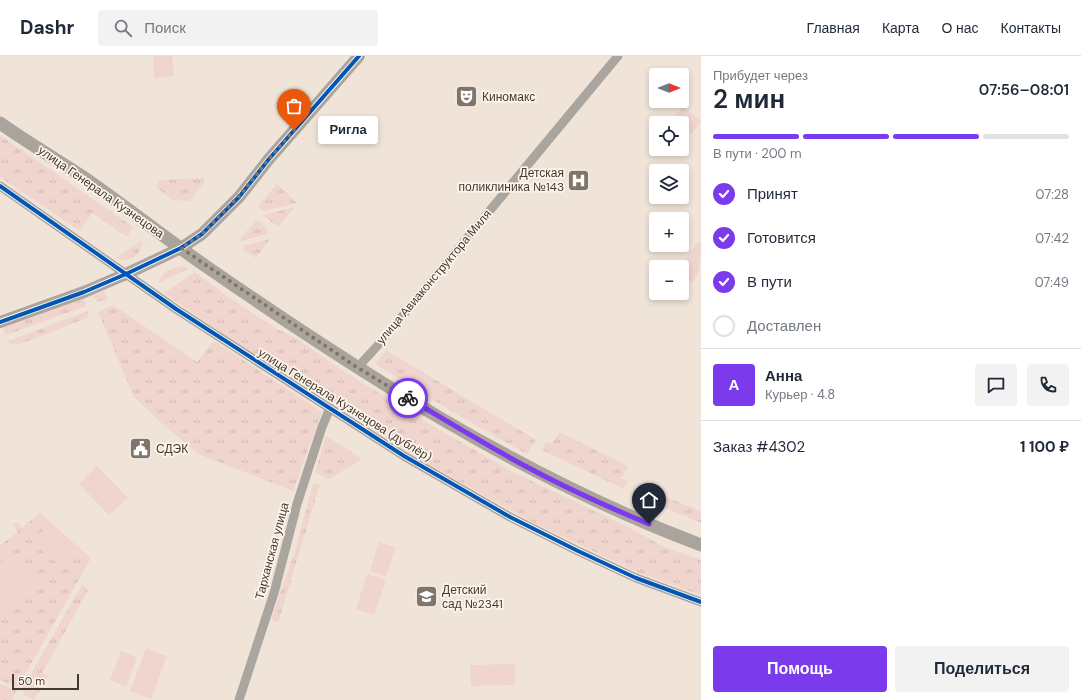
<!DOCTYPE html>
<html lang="ru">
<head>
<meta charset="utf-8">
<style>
  :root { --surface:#fff; --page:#f2f2f3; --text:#1f2937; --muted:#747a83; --line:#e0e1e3; --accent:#7c3aed }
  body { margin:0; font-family:"DM Sans",sans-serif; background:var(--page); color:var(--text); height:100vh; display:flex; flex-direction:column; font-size:15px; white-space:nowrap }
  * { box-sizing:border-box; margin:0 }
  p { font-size:13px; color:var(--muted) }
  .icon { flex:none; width:22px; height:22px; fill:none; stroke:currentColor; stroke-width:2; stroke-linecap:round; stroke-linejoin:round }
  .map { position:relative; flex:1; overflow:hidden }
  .details { display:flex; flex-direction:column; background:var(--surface); width:380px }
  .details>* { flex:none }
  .needle { width:26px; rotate:90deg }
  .controls { position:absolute; left:649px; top:12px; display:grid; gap:8px }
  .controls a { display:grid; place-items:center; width:40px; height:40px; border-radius:4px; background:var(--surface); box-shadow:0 2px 6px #0003; font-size:20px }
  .scale { position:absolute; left:12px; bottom:10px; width:67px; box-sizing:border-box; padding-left:4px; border:2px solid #433931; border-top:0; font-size:11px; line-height:14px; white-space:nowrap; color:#433931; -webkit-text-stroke:3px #fdf4eb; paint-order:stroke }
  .pin { position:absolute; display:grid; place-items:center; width:34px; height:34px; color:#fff; margin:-41px -17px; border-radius:50% 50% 50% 0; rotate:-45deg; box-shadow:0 0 4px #0007 }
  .pin .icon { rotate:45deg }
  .courier { position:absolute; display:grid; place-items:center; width:40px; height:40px; margin:-20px; border:3px solid #7c3aed; border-radius:50%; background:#fff; color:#222; box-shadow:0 1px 5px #0007 }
  .bubble { position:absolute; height:28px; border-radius:4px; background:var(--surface); box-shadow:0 2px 6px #0003; font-size:13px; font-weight:600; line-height:28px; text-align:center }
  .overview em { font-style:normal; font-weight:600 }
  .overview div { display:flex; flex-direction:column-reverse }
  .overview { display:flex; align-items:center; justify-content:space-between; height:68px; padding:0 12px }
  h1 { font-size:26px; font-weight:600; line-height:30px }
  .bar { display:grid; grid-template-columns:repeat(4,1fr); gap:6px 4px; align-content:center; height:48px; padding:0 12px }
  .bar i { height:5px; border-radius:3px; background:var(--line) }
  .bar .on { background:var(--accent) }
  .bar p { grid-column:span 4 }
  .line { display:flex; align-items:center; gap:10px; padding:0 12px; border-top:1px solid var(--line) }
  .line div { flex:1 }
  .round { display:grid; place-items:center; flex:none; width:42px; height:42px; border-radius:4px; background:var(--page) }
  ol { padding:0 12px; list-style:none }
  li { display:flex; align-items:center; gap:12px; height:44px }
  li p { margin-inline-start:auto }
  li .icon { padding:4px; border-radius:50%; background:var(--accent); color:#fff; stroke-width:4 }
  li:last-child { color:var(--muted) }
  li i { width:22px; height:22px; border:2px solid var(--line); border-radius:50% }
  .button { display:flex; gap:8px; margin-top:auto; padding:8px 12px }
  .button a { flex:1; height:46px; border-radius:4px; background:var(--accent); color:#fff; font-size:16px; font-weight:600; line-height:46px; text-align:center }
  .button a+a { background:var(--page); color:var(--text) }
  header { display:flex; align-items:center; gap:24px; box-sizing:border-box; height:56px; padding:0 20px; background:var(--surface); border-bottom:1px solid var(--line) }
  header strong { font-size:19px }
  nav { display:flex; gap:22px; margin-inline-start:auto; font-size:14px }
  .search { width:280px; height:36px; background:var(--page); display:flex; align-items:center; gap:10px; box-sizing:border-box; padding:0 14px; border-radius:4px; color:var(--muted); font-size:15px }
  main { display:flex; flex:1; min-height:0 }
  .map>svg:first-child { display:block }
</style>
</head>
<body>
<header>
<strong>Dashr</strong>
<div class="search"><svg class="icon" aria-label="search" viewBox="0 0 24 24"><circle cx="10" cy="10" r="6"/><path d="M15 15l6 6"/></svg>Поиск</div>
<nav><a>Главная</a><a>Карта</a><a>О нас</a><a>Контакты</a></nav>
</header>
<main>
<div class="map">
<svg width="701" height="644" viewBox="0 0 701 644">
  <defs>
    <pattern id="grass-tufts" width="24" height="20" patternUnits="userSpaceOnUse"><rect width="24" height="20" fill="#f0d4ce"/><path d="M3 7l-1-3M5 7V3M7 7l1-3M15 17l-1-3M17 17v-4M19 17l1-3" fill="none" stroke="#cfb7b1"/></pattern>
  </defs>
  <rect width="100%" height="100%" fill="#f0e4d8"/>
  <g fill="url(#grass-tufts)">
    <path d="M0,79l133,92 -6,10 -35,-24 -12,18 -80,-54z"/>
    <path d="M204,122v6l-15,17 -16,-1 -16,-12 1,-8z"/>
    <path d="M277,128l20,19 -34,8 -5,-5z"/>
    <path d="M295,151l-17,20 -15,-12z"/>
    <path d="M257,164l11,10 -1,4 -26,7v-4z"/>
    <path d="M270,183l-14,19 -12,-8 -2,-4z"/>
    <path d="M142,184c1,16 -13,23 -26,18z"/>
    <path d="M182,210l7,2 -30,15c2,-12 13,-14 23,-17z"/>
    <path d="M195,216l35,26 47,31 19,9 43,30 78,49 94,54 115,55 38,21 37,13v35l-62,-22 -107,-51 -111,-62 -167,-105 -90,-62z"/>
    <path d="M104,235l4,8 -10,3 -6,-6z"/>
    <path d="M84,243l2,7 -80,29 -3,-7z"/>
    <path d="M113,249l84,57 17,-21 108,71 -29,79 -95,-37 -40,-34 -24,-23 -36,-85z"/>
    <path d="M88,255v4l-1,3 -67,26h-10l-2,-3z"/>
    <path d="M386,294l150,90 -9,14 -64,-36 -88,-54z"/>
    <path d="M559,376l69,34 -7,12 6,4 -3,7 -82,-39 4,-8 6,2z"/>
    <path d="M326,380l36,23 -33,20 -14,-7z"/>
    <path d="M313,428h7l-42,139 -7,-4 24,-68z"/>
    <path d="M648,434l53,21v12l-56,-24z"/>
    <path d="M40,457l51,45 -73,129 -18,-7v-135l18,-13 -5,-8 4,-2 5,6z"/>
    <path d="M82,529l7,4 -47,84 6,3 -14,24 -10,-5 -1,-7z"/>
    <path d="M0,628l17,6 -5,10h-12z"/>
  </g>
  <g fill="#f0d4ce">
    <path d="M153,0h19l2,20 -20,2z"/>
    <path d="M683,50l18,15 -9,13 -10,-6v-5h-7l-4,-2z"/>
    <path d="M698,186h3c0,12 0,36 -10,40l-9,-6v-9h-3z"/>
    <path d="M97,410l31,32 -19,17 -30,-31z"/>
    <path d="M47,469l31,26 -15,17 -31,-26z"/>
    <path d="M379,486l17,6 -10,28 -16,-5z"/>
    <path d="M10,498l26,26 -36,35v-51z"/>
    <path d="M367,518l19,6 -12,35 -18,-6z"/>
    <path d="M146,592l21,8 -16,43 -21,-8z"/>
    <path d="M121,595l16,6 -11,30 -16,-7z"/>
    <path d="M515,608v21l-44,1 -1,-21z"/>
  </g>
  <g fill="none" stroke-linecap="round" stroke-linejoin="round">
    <g stroke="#aaa59f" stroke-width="9">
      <path d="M0,130l176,123 228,147 106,61 68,34 58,27 65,24"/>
      <path d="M357,312l23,-25 238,-287"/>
      <path d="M239,644l35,-107 23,-89 25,-77 8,-19"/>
    </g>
    <path stroke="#aaa59f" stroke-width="12" d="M0,266l84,-30 42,-18 55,-26 21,-14 37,-37 30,-38 90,-103"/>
    <path stroke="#aaa49c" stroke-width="13" d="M0,67c27,19 56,36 83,54 42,29 82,61 124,90 155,107 316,211 494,278"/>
    <defs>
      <g id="cycleway">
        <path d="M0,130l176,123 228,147 106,61 68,34 58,27 65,24"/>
        <path d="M0,266l84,-30 42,-18 55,-26 21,-14 37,-37 30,-38 90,-103"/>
      </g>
    </defs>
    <use href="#cycleway" stroke="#fdf4eb" stroke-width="6"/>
    <use href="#cycleway" stroke="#0057b8" stroke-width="4"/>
  </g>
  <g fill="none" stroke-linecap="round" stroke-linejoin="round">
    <path stroke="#80756b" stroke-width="4" stroke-dasharray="0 7.2" d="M294,74l-25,29 -30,37 -37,38 -21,14 177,120 50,30"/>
    <path stroke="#7c3aed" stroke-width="5" d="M408,342c39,23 78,47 119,69 39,21 81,40 122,57"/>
  </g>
  <defs>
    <symbol id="theatre-square" viewBox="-11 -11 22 22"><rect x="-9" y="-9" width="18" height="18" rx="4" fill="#80756b" stroke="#fdf4eb"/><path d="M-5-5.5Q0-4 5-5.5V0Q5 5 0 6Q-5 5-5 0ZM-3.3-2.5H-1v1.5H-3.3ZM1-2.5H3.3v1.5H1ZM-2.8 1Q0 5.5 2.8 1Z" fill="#fff"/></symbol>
    <symbol id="hospital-square" viewBox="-11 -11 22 22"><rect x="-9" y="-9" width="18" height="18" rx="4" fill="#80756b" stroke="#fdf4eb"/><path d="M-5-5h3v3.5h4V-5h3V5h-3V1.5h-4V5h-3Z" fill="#fff"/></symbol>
    <symbol id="civic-square" viewBox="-11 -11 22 22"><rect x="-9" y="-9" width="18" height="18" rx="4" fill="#80756b" stroke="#fdf4eb"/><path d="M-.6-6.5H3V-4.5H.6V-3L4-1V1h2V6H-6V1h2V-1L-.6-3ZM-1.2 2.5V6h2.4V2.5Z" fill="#fff"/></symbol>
    <symbol id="school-square" viewBox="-11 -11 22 22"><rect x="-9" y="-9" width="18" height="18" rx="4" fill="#80756b" stroke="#fdf4eb"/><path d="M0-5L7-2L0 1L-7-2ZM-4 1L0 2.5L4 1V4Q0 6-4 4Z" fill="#fff"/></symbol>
  </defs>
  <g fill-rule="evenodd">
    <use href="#theatre-square" x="454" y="28" width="25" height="25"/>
    <use href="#hospital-square" x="566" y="112" width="25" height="25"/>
    <use href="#civic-square" x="128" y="380" width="25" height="25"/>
    <use href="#school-square" x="414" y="528" width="25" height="25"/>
  </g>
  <g text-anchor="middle" stroke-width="3.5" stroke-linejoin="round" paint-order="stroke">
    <g font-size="12" fill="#433931" stroke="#fdf4eb" text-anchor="start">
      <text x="482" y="45">Киномакс</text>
      <text x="564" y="121" text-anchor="end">Детская<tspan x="564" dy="14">поликлиника №143</tspan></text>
      <text x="156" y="397">СДЭК</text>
      <text x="442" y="538">Детский<tspan x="442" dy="14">сад №2341</tspan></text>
    </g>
    <g font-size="12" fill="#433931" stroke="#fdf4eb">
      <text transform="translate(101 136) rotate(35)" y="4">улица Генерала Кузнецова</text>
      <text transform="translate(434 221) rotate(-50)" y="4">улица Авиаконструктора Миля</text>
      <text transform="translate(345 349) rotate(32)" y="4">улица Генерала Кузнецова (дублёр)</text>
      <text transform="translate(272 495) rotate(-75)" y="4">Тарханская улица</text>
    </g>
  </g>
</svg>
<div class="controls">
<a><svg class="needle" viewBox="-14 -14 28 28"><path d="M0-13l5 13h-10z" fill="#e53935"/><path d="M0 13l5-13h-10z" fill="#747a83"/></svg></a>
<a><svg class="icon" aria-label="locate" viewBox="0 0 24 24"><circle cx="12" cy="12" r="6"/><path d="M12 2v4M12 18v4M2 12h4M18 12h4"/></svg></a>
<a><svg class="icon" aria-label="layers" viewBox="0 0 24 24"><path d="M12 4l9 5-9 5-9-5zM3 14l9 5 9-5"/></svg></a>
<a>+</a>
<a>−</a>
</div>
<div class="scale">50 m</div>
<div class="pin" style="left:294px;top:74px;background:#ea580c"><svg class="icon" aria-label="bag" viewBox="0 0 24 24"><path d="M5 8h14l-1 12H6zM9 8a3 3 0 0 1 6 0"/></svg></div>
<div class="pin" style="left:649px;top:468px;background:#1f2937"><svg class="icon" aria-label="home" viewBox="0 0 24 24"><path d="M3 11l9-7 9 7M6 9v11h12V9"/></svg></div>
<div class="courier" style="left:408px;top:342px"><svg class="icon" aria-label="bike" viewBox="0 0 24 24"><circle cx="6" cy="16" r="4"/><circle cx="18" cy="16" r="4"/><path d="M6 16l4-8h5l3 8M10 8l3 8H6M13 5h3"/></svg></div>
<div class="bubble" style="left:318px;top:60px;width:60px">Ригла</div>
</div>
<section class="details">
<div class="overview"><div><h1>2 мин</h1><p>Прибудет через</p></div><em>07:56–08:01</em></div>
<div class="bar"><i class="on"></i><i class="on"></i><i class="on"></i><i></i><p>В пути · 200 m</p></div>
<ol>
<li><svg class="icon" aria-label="check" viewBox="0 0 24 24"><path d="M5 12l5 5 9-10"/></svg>Принят<p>07:28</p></li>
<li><svg class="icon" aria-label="check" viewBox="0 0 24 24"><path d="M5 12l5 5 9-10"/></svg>Готовится<p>07:42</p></li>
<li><svg class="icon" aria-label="check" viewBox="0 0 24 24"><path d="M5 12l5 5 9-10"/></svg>В пути<p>07:49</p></li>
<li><i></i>Доставлен</li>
</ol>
<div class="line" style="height:72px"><b class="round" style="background:var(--accent);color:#fff">А</b><div><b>Анна</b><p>Курьер · 4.8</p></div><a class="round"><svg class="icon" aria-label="chat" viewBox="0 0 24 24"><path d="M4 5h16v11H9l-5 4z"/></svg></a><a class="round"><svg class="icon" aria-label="phone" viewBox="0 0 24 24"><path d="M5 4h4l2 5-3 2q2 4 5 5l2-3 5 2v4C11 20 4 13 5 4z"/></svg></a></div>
<div class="line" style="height:52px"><div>Заказ #4302</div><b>1 100 ₽</b></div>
<div class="button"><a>Помощь</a><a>Поделиться</a></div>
</section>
</main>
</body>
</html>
